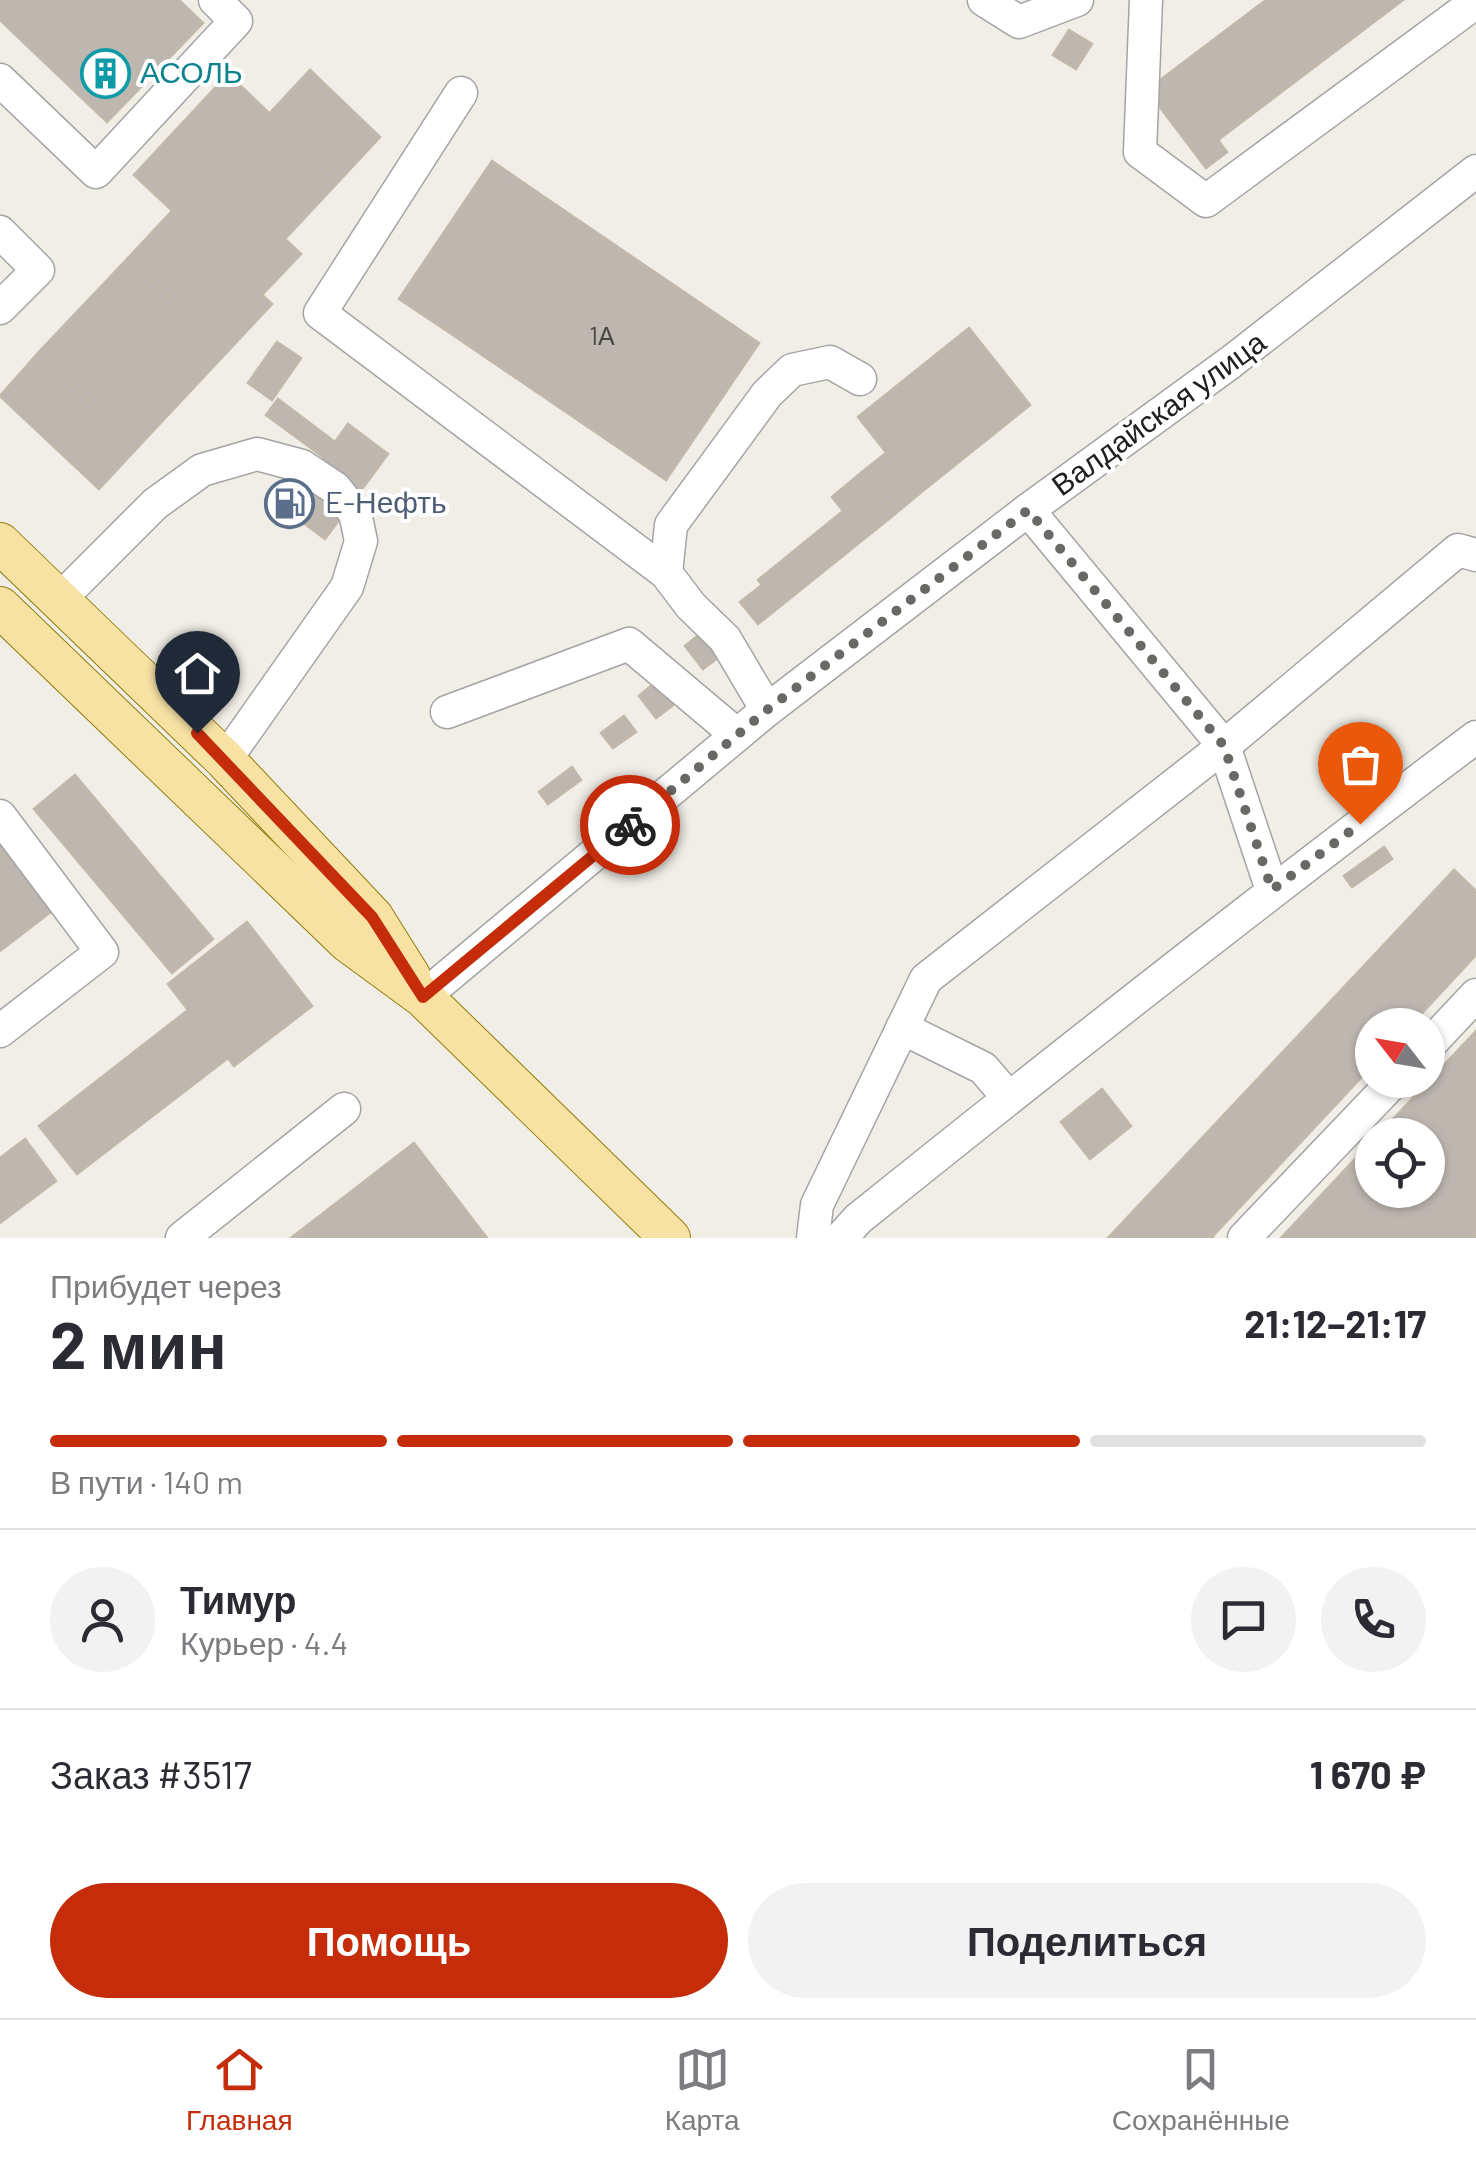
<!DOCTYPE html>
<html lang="ru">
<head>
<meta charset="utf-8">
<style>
  :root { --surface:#fff; --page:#f2f2f3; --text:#2b2b33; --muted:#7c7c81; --line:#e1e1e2; --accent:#c52c0a }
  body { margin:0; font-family:Barlow,sans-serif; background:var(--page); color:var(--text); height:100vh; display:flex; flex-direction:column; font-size:38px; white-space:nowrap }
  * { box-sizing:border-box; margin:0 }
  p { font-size:32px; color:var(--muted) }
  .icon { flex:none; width:55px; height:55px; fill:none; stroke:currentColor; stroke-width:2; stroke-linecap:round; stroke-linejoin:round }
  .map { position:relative; height:1238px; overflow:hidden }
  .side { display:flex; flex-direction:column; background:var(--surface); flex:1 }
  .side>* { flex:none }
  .needle { width:65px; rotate:301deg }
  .fabs { position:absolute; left:1355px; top:1008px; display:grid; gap:20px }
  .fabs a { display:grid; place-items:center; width:90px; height:90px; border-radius:50%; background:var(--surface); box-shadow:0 2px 8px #0004; font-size:50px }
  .pin { position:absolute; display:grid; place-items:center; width:85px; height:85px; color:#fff; margin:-102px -42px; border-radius:50% 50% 50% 0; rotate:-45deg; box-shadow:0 0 10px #0007 }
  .pin .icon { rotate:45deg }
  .courier { position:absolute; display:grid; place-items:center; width:100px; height:100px; margin:-50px; border:8px solid #c52c0a; border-radius:50%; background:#fff; color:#222; box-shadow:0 2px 12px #0007 }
  .headline em { font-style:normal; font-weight:700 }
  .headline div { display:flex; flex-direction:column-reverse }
  .headline { display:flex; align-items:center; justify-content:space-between; height:170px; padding:0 50px }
  h1 { font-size:65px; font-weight:700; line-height:75px }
  .bar { display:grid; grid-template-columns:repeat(4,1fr); gap:15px 10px; align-content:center; height:120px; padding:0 50px }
  .bar i { height:12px; border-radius:8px; background:var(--line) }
  .bar .on { background:var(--accent) }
  .bar p { grid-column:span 4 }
  .line { display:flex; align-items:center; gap:25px; padding:0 50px; border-top:2px solid var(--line) }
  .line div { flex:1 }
  .round { display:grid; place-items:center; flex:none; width:105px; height:105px; border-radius:52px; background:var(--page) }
  .cta { display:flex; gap:20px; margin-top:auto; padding:20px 50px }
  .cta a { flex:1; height:115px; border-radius:60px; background:var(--accent); color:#fff; font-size:40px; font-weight:700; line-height:115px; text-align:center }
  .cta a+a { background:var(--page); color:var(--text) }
  .menu { display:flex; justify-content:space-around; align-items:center; height:140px; border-top:2px solid var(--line); background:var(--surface); font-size:28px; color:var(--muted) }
  .menu a { display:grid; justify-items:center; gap:5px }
  .menu .on { color:var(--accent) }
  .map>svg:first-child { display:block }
</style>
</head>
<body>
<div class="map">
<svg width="1476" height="1238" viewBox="0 0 1476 1238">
  <rect width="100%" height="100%" fill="#f0eee6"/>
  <g fill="#bdb7b0" stroke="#c1b8a9" stroke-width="2.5">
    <path d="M0,0h179l24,23 -96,99 -107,-102z"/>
    <path d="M1266,0h137l-185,140 9,12 -21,16 -59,-78z"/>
    <path d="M1069,30l23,14 -16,25 -23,-14z"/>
    <path d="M310,70l70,67 -40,43 -71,-66z"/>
    <path d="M228,74l112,106 -55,59 16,15 -39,41 -128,-120z"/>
    <path d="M492,161l45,31 -93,137 -45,-30z"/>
    <path d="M537,192l222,151 -93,137 -222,-151z"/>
    <path d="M172,211l100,93 -45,48 -99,-94z"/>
    <path d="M128,258l99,94 -89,95 -100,-94z"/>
    <path d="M969,328l61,77 -111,89 -61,-77z"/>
    <path d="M277,342l24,16 -29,42 -24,-17z"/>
    <path d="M38,353l100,94 -39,42 -99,-93z"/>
    <path d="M278,399l57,43 13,-18 40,30 -63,85 -40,-30 38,-52 -57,-42z"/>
    <path d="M886,453l33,41 -24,20 -33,-42z"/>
    <path d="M862,472l33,42 -137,110 -18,-22 22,-17 -4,-5 85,-69 -11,-14z"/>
    <path d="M701,633l18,24 -16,12 -18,-23z"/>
    <path d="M658,680l18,23 -20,15 -17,-22z"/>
    <path d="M624,716l12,16 -23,16 -12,-15z"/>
    <path d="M572,767l9,13 -33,24 -9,-12z"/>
    <path d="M75,775l138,164 -41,34 -138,-164z"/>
    <path d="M0,843l52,68 -52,40z"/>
    <path d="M1384,847l8,12 -40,28 -8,-11z"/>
    <path d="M1454,870l22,21v64l-65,70h-39v41l-160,171 2,1h-106z"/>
    <path d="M247,922l65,84 -78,60 -6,-8 -151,116 -38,-48 149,-116 -20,-26z"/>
    <path d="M1476,1031v207h-195l91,-97v49h56v-55h-50z"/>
    <path d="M1102,1089l29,37 -41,33 -29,-37z"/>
    <path d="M25,1139l31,42 -56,42v-65z"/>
    <path d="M414,1143l73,95h-196z"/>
  </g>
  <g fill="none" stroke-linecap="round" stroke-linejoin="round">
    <defs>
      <g id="minor">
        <path d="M984,0l35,22 58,-22"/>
        <path d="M1146,0l-6,152 66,49 270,-199"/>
        <path d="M0,80l96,92 140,-151 -21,-21"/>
        <path d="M461,93l-141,220 346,260"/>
        <path d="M0,232l38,38 -38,38"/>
        <path d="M1028,510l196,236 48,144"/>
        <path d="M60,599l95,-95 47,-34 55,-16 45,12 33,22 20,25 6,28 -14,46 -122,173"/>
        <path d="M767,710l-42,-71 -34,-33 -25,-33 5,-48 96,-131 25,-24 38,-8 30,17"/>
        <path d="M447,712l182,-68 108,91"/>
        <path d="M0,816l102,136 -102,79"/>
        <path d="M423,997l344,-287 261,-200 203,-148 245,-191"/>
        <path d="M902,1028l81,40 26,30"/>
        <path d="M1428,1046l48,-51"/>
        <path d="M182,1238l162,-129"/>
        <path d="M813,1238l4,-33 109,-226 298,-233 234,-196 18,5"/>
        <path d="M841,1238l17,-19c204,-164 409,-325 618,-482"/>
        <path d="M1244,1238l151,-158"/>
      </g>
      <g id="major">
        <path d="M0,543l225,217 148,157 37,59"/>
        <path d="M0,607l348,335 75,55 247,241"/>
      </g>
    </defs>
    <use href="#minor" stroke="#a4a4a4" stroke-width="35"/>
    <use href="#major" stroke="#937e08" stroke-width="42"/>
    <use href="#minor" stroke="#fff" stroke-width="32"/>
    <use href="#major" stroke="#f7e2a4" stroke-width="40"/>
  </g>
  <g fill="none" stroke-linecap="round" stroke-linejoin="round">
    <path stroke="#696865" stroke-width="10" stroke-dasharray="0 18" d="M630,825l137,-115 261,-200 196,236 48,144 88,-66"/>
    <path stroke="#c52c0a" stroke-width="12" d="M197,733l175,184 51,80 207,-172"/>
  </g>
  <defs>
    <symbol id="building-ring" viewBox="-11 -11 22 22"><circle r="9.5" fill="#fff" stroke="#0f9aa8" stroke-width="1.5"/><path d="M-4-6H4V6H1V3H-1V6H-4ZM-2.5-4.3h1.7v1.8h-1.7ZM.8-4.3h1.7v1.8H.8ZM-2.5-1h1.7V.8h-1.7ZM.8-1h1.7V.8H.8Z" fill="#0f9aa8"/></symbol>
    <symbol id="fuel-ring" viewBox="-11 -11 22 22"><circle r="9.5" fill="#fff" stroke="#5c6f8a" stroke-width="1.5"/><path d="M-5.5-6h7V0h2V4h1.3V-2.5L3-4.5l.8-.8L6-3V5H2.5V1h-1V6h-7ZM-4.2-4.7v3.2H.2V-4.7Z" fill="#5c6f8a"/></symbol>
  </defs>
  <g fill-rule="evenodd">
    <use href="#building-ring" x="78" y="46" width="55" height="55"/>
    <use href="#fuel-ring" x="262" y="476" width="55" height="55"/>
  </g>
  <g text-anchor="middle" stroke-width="8" stroke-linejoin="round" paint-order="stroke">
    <g font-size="25" fill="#474644">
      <text x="602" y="345">1А</text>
    </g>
    <g font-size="30" fill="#0d838f" stroke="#fff" text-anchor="start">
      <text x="140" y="83">АСОЛЬ</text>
    </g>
    <g font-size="30" fill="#202020" stroke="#fff">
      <text transform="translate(1159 414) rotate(-36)" y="10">Валдайская улица</text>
    </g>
    <g font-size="30" fill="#4e5e75" stroke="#fff" text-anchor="start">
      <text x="325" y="513">E-Нефть</text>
    </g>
  </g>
</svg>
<div class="fabs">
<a><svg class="needle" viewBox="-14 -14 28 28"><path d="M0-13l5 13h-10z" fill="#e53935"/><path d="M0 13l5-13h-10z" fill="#7c7c81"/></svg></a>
<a><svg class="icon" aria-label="locate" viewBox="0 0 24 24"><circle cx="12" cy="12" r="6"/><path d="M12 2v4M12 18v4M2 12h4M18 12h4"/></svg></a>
</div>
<div class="pin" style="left:1360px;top:824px;background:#ea580c"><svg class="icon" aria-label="bag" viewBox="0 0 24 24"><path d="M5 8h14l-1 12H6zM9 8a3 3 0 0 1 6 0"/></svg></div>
<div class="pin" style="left:197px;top:733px;background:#1f2937"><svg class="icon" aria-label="home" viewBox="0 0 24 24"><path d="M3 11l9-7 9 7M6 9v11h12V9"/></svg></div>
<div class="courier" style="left:630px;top:825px"><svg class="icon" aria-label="bike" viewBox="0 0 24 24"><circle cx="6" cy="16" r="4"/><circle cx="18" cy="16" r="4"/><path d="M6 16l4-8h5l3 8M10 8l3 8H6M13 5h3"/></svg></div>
</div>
<section class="side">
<div class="headline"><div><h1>2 мин</h1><p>Прибудет через</p></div><em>21:12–21:17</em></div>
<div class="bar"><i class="on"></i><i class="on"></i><i class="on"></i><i></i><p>В пути · 140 m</p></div>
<div class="line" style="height:180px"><a class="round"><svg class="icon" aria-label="person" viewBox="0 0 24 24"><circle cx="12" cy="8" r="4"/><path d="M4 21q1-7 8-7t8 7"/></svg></a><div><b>Тимур</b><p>Курьер · 4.4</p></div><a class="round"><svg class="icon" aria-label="chat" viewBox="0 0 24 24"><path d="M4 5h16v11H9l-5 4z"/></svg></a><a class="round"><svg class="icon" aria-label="phone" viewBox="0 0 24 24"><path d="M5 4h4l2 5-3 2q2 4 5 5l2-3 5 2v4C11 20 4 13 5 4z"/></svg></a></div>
<div class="line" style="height:130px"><div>Заказ #3517</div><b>1 670 ₽</b></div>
<div class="cta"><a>Помощь</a><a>Поделиться</a></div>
</section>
<nav class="menu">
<a class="on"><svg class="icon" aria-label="home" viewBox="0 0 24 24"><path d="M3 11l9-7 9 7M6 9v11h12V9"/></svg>Главная</a>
<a><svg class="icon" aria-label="map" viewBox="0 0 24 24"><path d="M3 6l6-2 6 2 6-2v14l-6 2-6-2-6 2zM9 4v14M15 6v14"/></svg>Карта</a>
<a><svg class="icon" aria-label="saved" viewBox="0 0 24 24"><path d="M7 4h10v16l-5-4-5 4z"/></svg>Сохранённые</a>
</nav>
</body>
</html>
